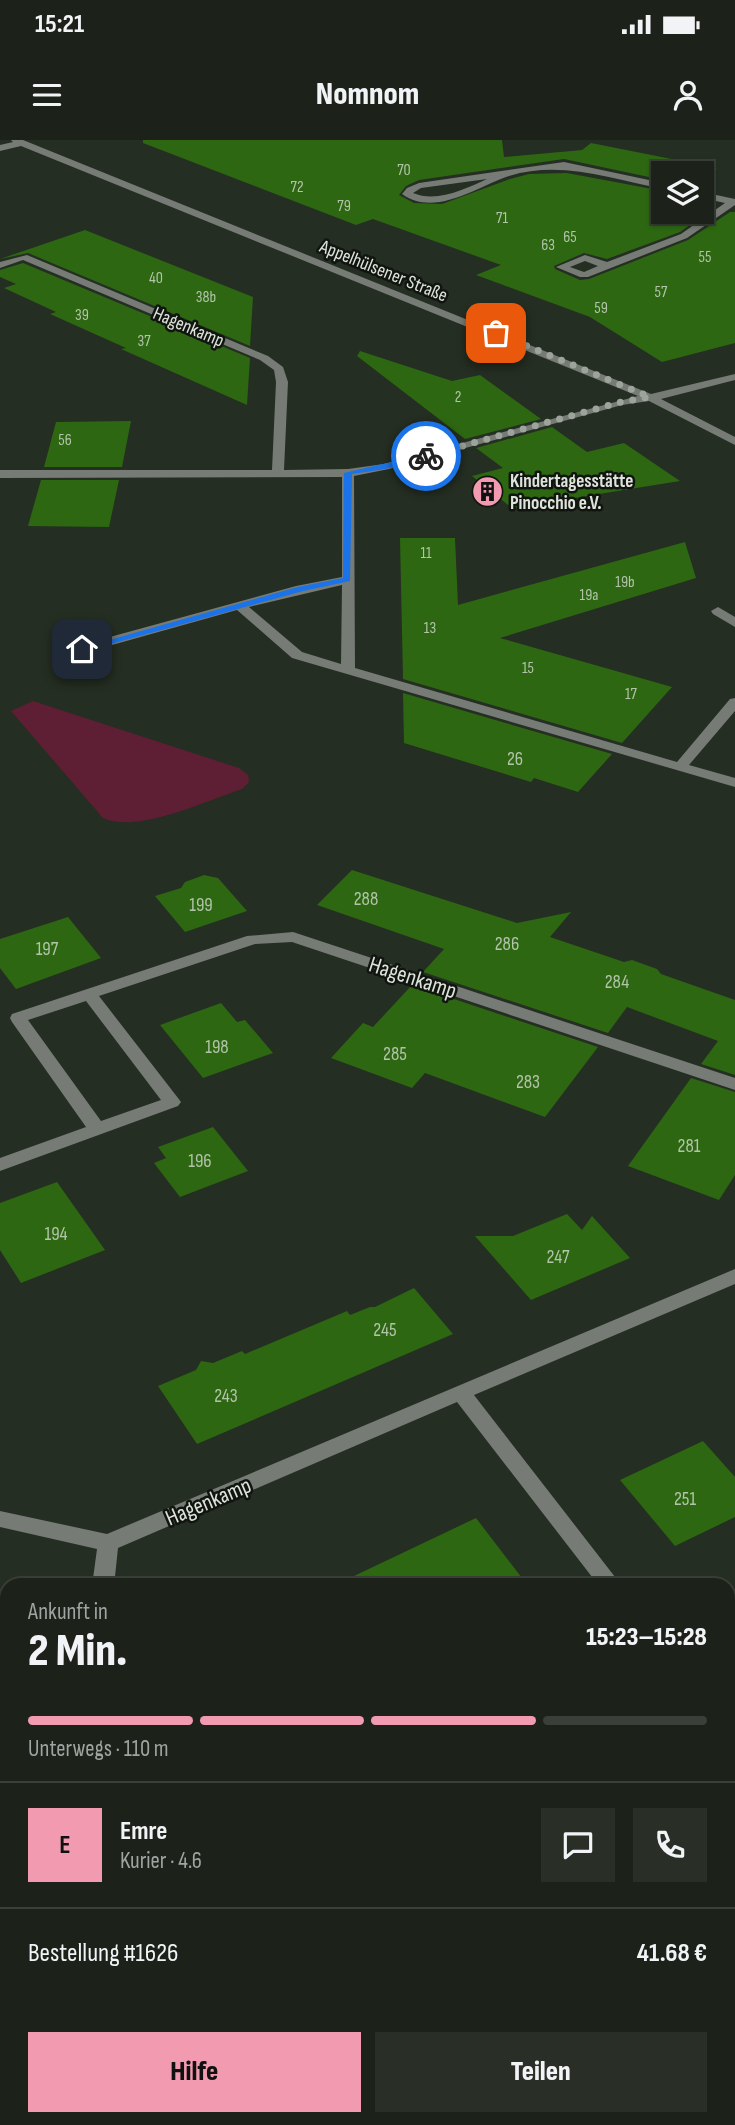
<!DOCTYPE html>
<html lang="de">
<head>
<meta charset="utf-8">
<style>
  :root { --surface:#1c221a; --page:#292f27; --text:#f1f3f6; --muted:#a0a4a2; --line:#3a3f39; --accent:#f19ab0 }
  body { margin:0; font-family:"Sofia Sans Condensed",sans-serif; background:var(--page); color:var(--text); height:100vh; display:flex; flex-direction:column; font-size:26px; white-space:nowrap }
  * { box-sizing:border-box; margin:0 }
  p { font-size:23px; color:var(--muted) }
  .icon { flex:none; width:38px; height:38px; fill:none; stroke:currentColor; stroke-width:2; stroke-linecap:round; stroke-linejoin:round }
  .map { position:relative; flex:1; overflow:hidden }
  .panel { position:absolute; left:0px; top:1438px; width:735px; height:548px; display:flex; flex-direction:column; background:var(--surface); border-radius:21px 21px 0 0; box-shadow:0 2px 5px #0004,0 0 0 2px var(--line) }
  .panel>* { flex:none }
  .fabs { position:absolute; left:651px; top:21px; display:grid; gap:14px }
  .fabs a { display:grid; place-items:center; width:63px; height:63px; border-radius:0px; background:var(--surface); box-shadow:0 2px 5px #0004,0 0 0 2px var(--line); font-size:35px }
  .pin { position:absolute; display:grid; place-items:center; width:60px; height:60px; color:#fff; margin:-30px; border-radius:14px; box-shadow:0 4px 10px #0006 }
  .courier { position:absolute; display:grid; place-items:center; width:70px; height:70px; margin:-35px; border:5px solid #1a73e8; border-radius:50%; background:#fff; color:#222; box-shadow:0 2px 9px #0007 }
  .head em { font-style:normal; font-weight:800 }
  .head div { display:flex; flex-direction:column-reverse }
  .head { display:flex; align-items:center; justify-content:space-between; height:119px; padding:0 28px }
  h1 { font-size:46px; font-weight:800; line-height:52px }
  .bar { display:grid; grid-template-columns:repeat(4,1fr); gap:10px 7px; align-content:center; height:84px; padding:0 28px }
  .bar i { height:9px; border-radius:5px; background:var(--line) }
  .bar .selected { background:var(--accent) }
  .bar p { grid-column:span 4 }
  .line { display:flex; align-items:center; gap:18px; padding:0 28px; border-top:2px solid var(--line) }
  .line div { flex:1 }
  .round { display:grid; place-items:center; flex:none; width:74px; height:74px; border-radius:0px; background:var(--page) }
  .primary-button { display:flex; gap:14px; margin-top:auto; padding:14px 28px }
  .primary-button a { flex:1; height:80px; border-radius:0px; background:var(--accent); color:#111; font-size:28px; font-weight:800; line-height:80px; text-align:center }
  .primary-button a+a { background:var(--page); color:var(--text) }
  .status { display:flex; justify-content:space-between; align-items:center; height:49px; padding:0 35px; background:var(--surface); direction:ltr }
  .status svg { height:19px; fill:currentColor }
  header { display:flex; justify-content:space-between; align-items:center; height:91px; padding:0 28px; background:var(--surface); font-size:32px; font-weight:800 }
  .map>svg:first-child { display:block }
</style>
</head>
<body>
<div class="status"><b>15:21</b><svg viewBox="0 0 49 12"><path d="M0 12V9h3v3zM5 12V6h3v6zM10 12V3h3v9zM15 12V0h3v12zM26 1h20v11H26zM47 4h2v5h-2z"/></svg></div>
<header><svg class="icon" aria-label="menu" viewBox="0 0 24 24"><path d="M4 6h16M4 12h16M4 18h16"/></svg>Nomnom<svg class="icon" aria-label="person" viewBox="0 0 24 24"><circle cx="12" cy="8" r="4"/><path d="M4 21q1-7 8-7t8 7"/></svg></header>
<div class="map">
<svg width="735" height="1985" viewBox="0 0 735 1985">
  <rect width="100%" height="100%" fill="#252e22"/>
  <path fill="#5e1e33" d="M33,561l206,67 9,7 1,7 -7,7c-36,12 -105,45 -139,29l-92,-107z"/>
  <g fill="#2d6712">
    <path d="M143,0h359l2,17 78,-7 9,-7 126,25 -15,11v-6h-39v7l-99,-21 -145,21 -13,6 -7,9 15,8 28,1 68,-25 19,-5 38,-1 96,18v15l-7,6h52l-28,20 -73,27 -23,-6 -30,13 1,3 25,11 9,-1 99,-39 42,-28h5v131l-73,19 -72,-45 -114,-42 25,-10 -128,-46 -17,6 -213,-82z"/>
    <path d="M85,90l168,67 -3,49 -222,-93 -28,6z"/>
    <path d="M23,123l227,95 -3,47 -126,-56 5,-1 -76,-34 6,-2 -52,-24 12,-4 -16,-7v-7z"/>
    <path d="M360,211l92,30 28,-6 61,44 -76,20 -108,-83z"/>
    <path d="M131,281l-9,46h-78l12,-45z"/>
    <path d="M552,287l35,25 37,-9 56,38 -168,27 -40,-32 31,-8 -27,-20z"/>
    <path d="M41,340h78l-10,47 -81,-1z"/>
    <path d="M400,398h55l3,67 227,-63 11,36 -196,60 172,49 -50,56 -219,-64z"/>
    <path d="M403,553l209,61 -34,38 -44,-14 -3,4 -127,-39z"/>
    <path d="M352,730l165,53 54,-11 -21,25 74,25 8,-2 25,9 4,5 74,26v75l-34,-11 17,-23 -91,-34 -19,26 -185,-61 21,-23 -127,-44z"/>
    <path d="M204,735l14,3 29,33 -62,21 -30,-36 26,-8 4,-6z"/>
    <path d="M68,777l33,41 -85,31 -16,-21v-29z"/>
    <path d="M412,845l186,62 -53,70 -120,-44 -13,15 -81,-30 32,-35 10,4z"/>
    <path d="M221,863l16,19 8,-2 28,33 -70,25 -43,-53z"/>
    <path d="M691,938l44,14v83l-16,25 -91,-34z"/>
    <path d="M213,987l35,44 -68,26 -26,-34 12,-5 -8,-11z"/>
    <path d="M57,1042l48,68 -84,33 -21,-33v-47z"/>
    <path d="M567,1074l15,16 10,-14 38,42 -99,42 -56,-64h38z"/>
    <path d="M414,1148l39,46 -256,110 -39,-58 38,-16 5,-9 12,2 29,-12 3,3 102,-43 3,4 20,-8h5z"/>
    <path d="M703,1301l32,36v40l-60,29 -55,-66z"/>
    <path d="M476,1378l52,68h-195z"/>
  </g>
  <g fill="none" stroke-linecap="round" stroke-linejoin="round">
    <g fill="#767b75" fill-rule="evenodd">
      <path d="M11,0h12l628,254 84,-20v6l-74,19 74,38v8l-86,-44 -27,4 -233,64 -35,7 1,192 322,94 53,-63 5,-1v13l-46,54 46,13v9l-443,-129 -55,-48 -150,42h-10v-6l219,-60 46,-9v-100l-342,1v-8h272l4,-88 -2,-12 -14,-10 -237,-100 -23,8v-6l27,-7 241,101 15,11 5,15 -4,88 64,-1 36,-5 254,-68 -617,-250 -21,5v-6l13,-3zM342,445l-1,79 -39,-12 -53,-45z"/>
      <path d="M564,22l99,21v6c-51,-10 -102,-29 -154,-13 -31,10 -74,42 -107,18l5,-6 12,-5zM487,39c-22,10 -50,24 -74,14l8,-5z"/>
      <path d="M702,52l33,7v6l-48,33 -99,39h-8l-24,-10 29,-12 22,7 74,-28 44,-31 -23,-5zM585,121l13,5 -14,6 -14,-5z"/>
      <path d="M718,467l17,10v10l-22,-13 -2,-3z"/>
      <path d="M293,792l442,146v12l-443,-148 -37,2 -156,52 79,102 3,4 -3,4 -178,65v-13l86,-31 -74,-105 -2,-4 2,-4 235,-78zM86,861l75,99 -60,21 -73,-101z"/>
      <path d="M735,1129v15l-261,111 148,191h-23l-142,-184 -339,146 -4,38h-22l5,-37 -97,-22v-16l107,23z"/>
      <path d="M728,1583l7,3v26l-7,-3z"/>
      <path d="M16,1979h26l-1,6h-26z"/>
    </g>
  </g>
  <path fill="#1a73e8" d="M426,314l3,4 -44,11 -33,5 -2,107 -47,10 -218,60 -8,-2 221,-62 45,-9 1,-105z"/>
  <g fill="none" stroke-linecap="round" stroke-linejoin="round">
    <path stroke="#9da49b" stroke-width="7" stroke-dasharray="0 12.6" d="M426,316l195,-54 29,-5 -154,-64"/>
  </g>
  <defs>
    <symbol id="building-disc" viewBox="-11 -11 22 22"><circle r="9.5" fill="#f19ab0" stroke="#11150f"/><path d="M-4-6H4V6H1V3H-1V6H-4ZM-2.5-4.3h1.7v1.8h-1.7ZM.8-4.3h1.7v1.8H.8ZM-2.5-1h1.7V.8h-1.7ZM.8-1h1.7V.8H.8Z" fill="#111"/></symbol>
  </defs>
  <g fill-rule="evenodd">
    <use href="#building-disc" x="470" y="334" width="35" height="35"/>
  </g>
  <g text-anchor="middle" stroke-width="5" stroke-linejoin="round" paint-order="stroke">
    <g font-size="16" fill="#b2c4aa">
      <text x="404" y="35">70</text>
      <text x="297" y="52">72</text>
      <text x="344" y="71">79</text>
      <text x="502" y="83">71</text>
      <text x="570" y="102">65</text>
      <text x="548" y="110">63</text>
      <text x="705" y="122">55</text>
      <text x="156" y="143">40</text>
      <text x="661" y="157">57</text>
      <text x="206" y="162">38b</text>
      <text x="601" y="173">59</text>
      <text x="82" y="180">39</text>
      <text x="144" y="206">37</text>
      <text x="458" y="262">2</text>
      <text x="65" y="305">56</text>
      <text x="426" y="418">11</text>
      <text x="625" y="447">19b</text>
      <text x="589" y="460">19a</text>
      <text x="430" y="493">13</text>
      <text x="528" y="533">15</text>
      <text x="631" y="559">17</text>
    </g>
    <g font-size="19" fill="#dee3dc" stroke="#11150f">
      <text transform="translate(384 130) rotate(22)" y="7">Appelhülsener Straße</text>
      <text transform="translate(189 186) rotate(23)" y="7">Hagenkamp</text>
    </g>
    <g font-size="19" font-weight="bold" fill="#dee3dc" stroke="#11150f" text-anchor="start">
      <text x="510" y="347">Kindertagesstätte<tspan x="510" dy="22">Pinocchio e.V.</tspan></text>
    </g>
    <g font-size="19" fill="#b2c4aa">
      <text x="515" y="625">26</text>
      <text x="366" y="765">288</text>
      <text x="201" y="771">199</text>
      <text x="507" y="810">286</text>
      <text x="47" y="815">197</text>
      <text x="617" y="848">284</text>
      <text x="217" y="913">198</text>
      <text x="395" y="920">285</text>
      <text x="528" y="948">283</text>
      <text x="689" y="1012">281</text>
      <text x="200" y="1027">196</text>
      <text x="56" y="1100">194</text>
      <text x="558" y="1123">247</text>
      <text x="385" y="1196">245</text>
      <text x="226" y="1262">243</text>
      <text x="685" y="1365">251</text>
    </g>
    <g font-size="23" fill="#dee3dc" stroke="#11150f">
      <text transform="translate(413 837) rotate(18)" y="8">Hagenkamp</text>
      <text transform="translate(208 1361) rotate(-23)" y="8">Hagenkamp</text>
    </g>
  </g>
</svg>
<div class="fabs">
<a><svg class="icon" aria-label="layers" viewBox="0 0 24 24"><path d="M12 4l9 5-9 5-9-5zM3 14l9 5 9-5"/></svg></a>
</div>
<div class="pin" style="left:496px;top:193px;background:#ea580c"><svg class="icon" aria-label="bag" viewBox="0 0 24 24"><path d="M5 8h14l-1 12H6zM9 8a3 3 0 0 1 6 0"/></svg></div>
<div class="pin" style="left:82px;top:509px;background:#1f2937"><svg class="icon" aria-label="home" viewBox="0 0 24 24"><path d="M3 11l9-7 9 7M6 9v11h12V9"/></svg></div>
<div class="courier" style="left:426px;top:316px"><svg class="icon" aria-label="bike" viewBox="0 0 24 24"><circle cx="6" cy="16" r="4"/><circle cx="18" cy="16" r="4"/><path d="M6 16l4-8h5l3 8M10 8l3 8H6M13 5h3"/></svg></div>
<section class="panel">
<div class="head"><div><h1>2 Min.</h1><p>Ankunft in</p></div><em>15:23–15:28</em></div>
<div class="bar"><i class="selected"></i><i class="selected"></i><i class="selected"></i><i></i><p>Unterwegs · 110 m</p></div>
<div class="line" style="height:126px"><b class="round" style="background:var(--accent);color:#111">E</b><div><b>Emre</b><p>Kurier · 4.6</p></div><a class="round"><svg class="icon" aria-label="chat" viewBox="0 0 24 24"><path d="M4 5h16v11H9l-5 4z"/></svg></a><a class="round"><svg class="icon" aria-label="phone" viewBox="0 0 24 24"><path d="M5 4h4l2 5-3 2q2 4 5 5l2-3 5 2v4C11 20 4 13 5 4z"/></svg></a></div>
<div class="line" style="height:91px"><div>Bestellung #1626</div><b>41.68 €</b></div>
<div class="primary-button"><a>Hilfe</a><a>Teilen</a></div>
</section>
</div>
</body>
</html>
